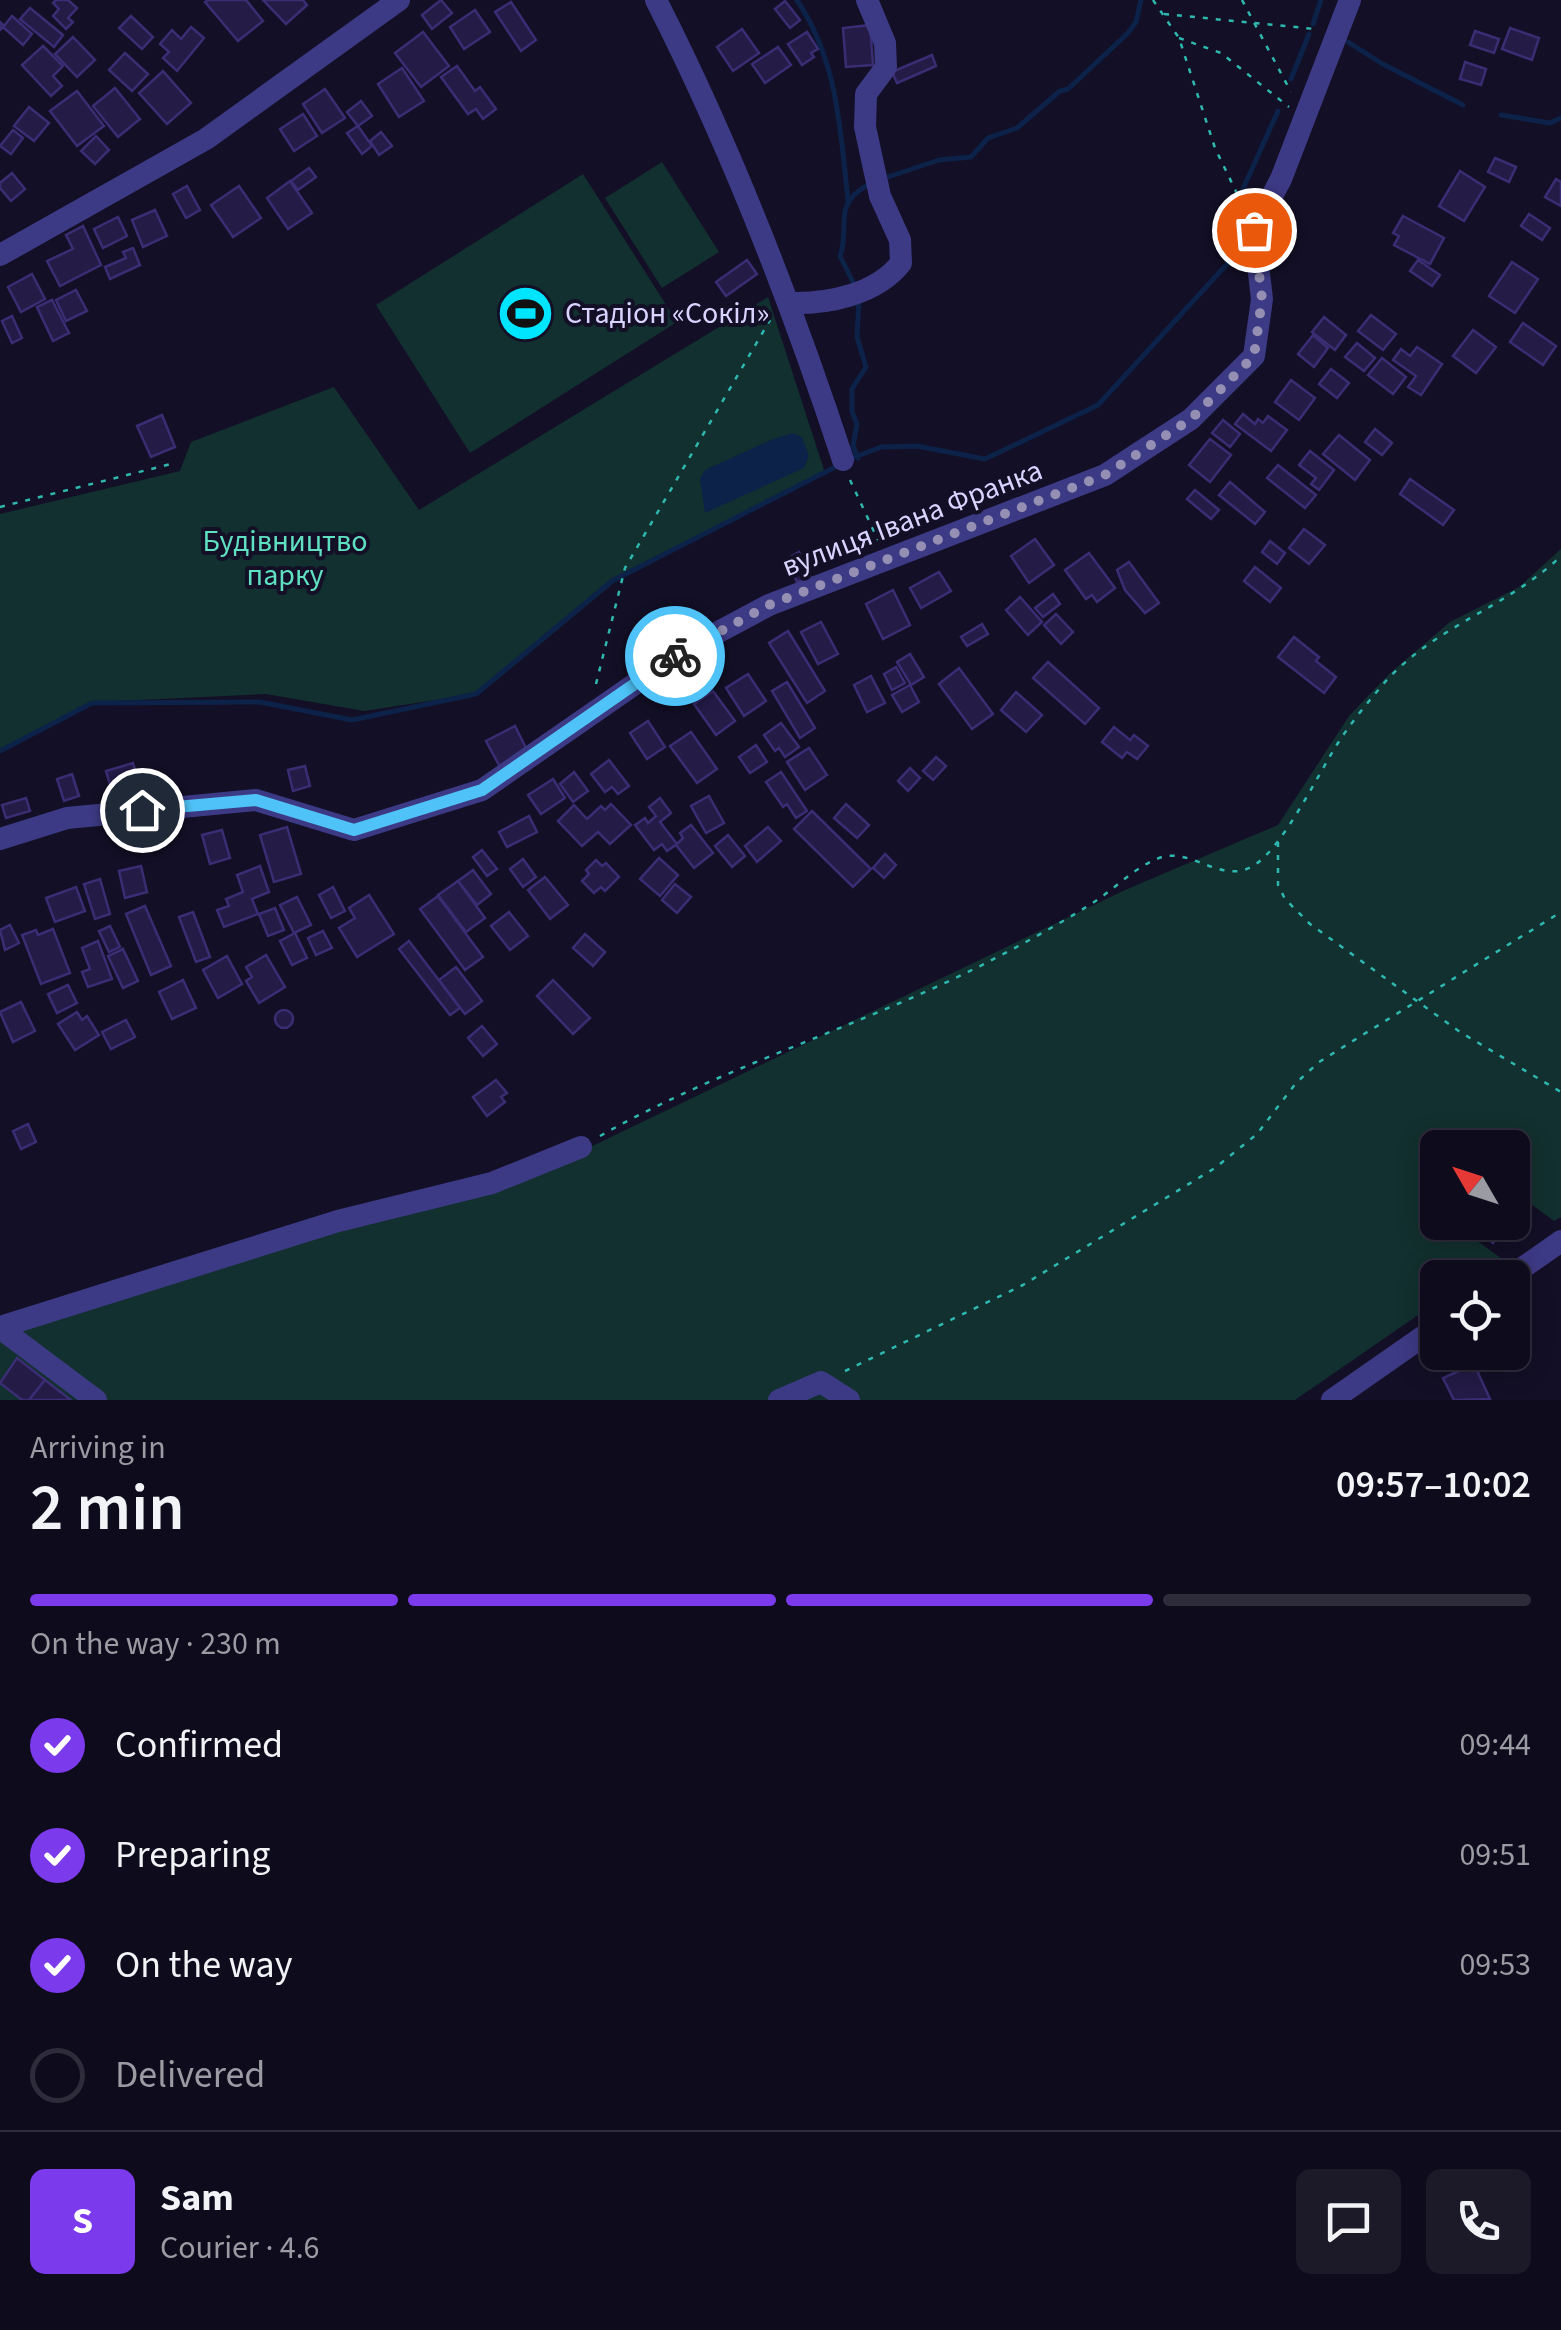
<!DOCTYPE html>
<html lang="en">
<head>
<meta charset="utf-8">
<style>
  :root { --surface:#0e0b1c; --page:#1c1929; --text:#f1f3f6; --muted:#9b9ba3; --line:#2e2b3b; --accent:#7c3aed }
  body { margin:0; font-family:"Source Sans 3",sans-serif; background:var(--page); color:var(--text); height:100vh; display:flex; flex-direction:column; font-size:38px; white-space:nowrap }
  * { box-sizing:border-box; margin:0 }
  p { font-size:32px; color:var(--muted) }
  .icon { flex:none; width:55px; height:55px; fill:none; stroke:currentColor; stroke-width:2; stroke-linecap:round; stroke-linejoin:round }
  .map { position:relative; height:1400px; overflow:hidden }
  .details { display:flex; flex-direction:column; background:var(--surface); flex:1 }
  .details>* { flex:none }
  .needle { width:65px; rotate:309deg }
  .fabs { position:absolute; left:1420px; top:1130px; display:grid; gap:20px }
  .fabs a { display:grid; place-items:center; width:110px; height:110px; border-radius:15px; background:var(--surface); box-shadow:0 5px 25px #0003,0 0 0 2px var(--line); font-size:50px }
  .pin { position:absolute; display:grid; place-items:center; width:85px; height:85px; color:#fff; margin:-42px; border:5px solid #fff; border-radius:50%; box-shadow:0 2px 10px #0007 }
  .courier { position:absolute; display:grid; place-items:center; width:100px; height:100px; margin:-50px; border:8px solid #4fc3f7; border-radius:50%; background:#fff; color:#222; box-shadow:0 2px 12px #0007 }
  .overview em { font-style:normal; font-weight:600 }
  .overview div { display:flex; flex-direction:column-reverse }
  .overview { display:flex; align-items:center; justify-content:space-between; height:170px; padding:0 30px }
  h1 { font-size:65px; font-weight:600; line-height:75px }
  .bar { display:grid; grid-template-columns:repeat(4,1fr); gap:15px 10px; align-content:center; height:120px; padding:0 30px }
  .bar i { height:12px; border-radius:8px; background:var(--line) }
  .bar .on { background:var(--accent) }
  .bar p { grid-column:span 4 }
  .line { display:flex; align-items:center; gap:25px; padding:0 30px; border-top:2px solid var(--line) }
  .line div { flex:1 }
  .round { display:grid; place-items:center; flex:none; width:105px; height:105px; border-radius:15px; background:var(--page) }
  ol { padding:0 30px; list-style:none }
  li { display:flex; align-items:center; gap:30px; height:110px }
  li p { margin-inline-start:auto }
  li .icon { padding:10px; border-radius:50%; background:var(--accent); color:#fff; stroke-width:4 }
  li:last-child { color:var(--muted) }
  li i { width:55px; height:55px; border:5px solid var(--line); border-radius:50% }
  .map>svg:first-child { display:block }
</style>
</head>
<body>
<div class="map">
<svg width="1561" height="1400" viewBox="0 0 1561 1400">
  <rect width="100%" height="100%" fill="#130f26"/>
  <g fill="#12302f">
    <path d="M662,162l57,90 -57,36 -57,-90z"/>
    <path d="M583,174l94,148 -207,131 -94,-148z"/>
    <path d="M768,297l57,176 -210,109 -134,111 -117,18 -98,-17 -169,8 -97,50v-238l180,-43 11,-29 143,-55 85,123z"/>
    <path d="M1561,549v668l-7,4 -41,-30 -1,-43h-74l-1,56 -3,5 3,3 1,10 14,1 49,35 -28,19 -35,1 -1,24 -142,98h-1295v-77l511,-138 614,-295 153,-65 71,-109 40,-42 61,-52 69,-35z"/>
  </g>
  <path fill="#0c2248" d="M793,433l9,4 7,19 -5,12 -99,45 -5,-34 5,-9 68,-31z"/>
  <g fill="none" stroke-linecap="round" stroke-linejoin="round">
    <g stroke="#0c2248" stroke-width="5">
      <path d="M797,0c41,62 43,128 51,200"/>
      <path d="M1313,24l8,-24"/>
      <path d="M1348,42l33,21 82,42"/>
      <path d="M1291,79l18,-45"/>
      <path d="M1501,115l49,8 11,-5"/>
      <path d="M885,178l54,-18 32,-3 17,-19 29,-10 43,-37 8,-2 59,-55 9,-12 5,-22"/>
      <path d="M1242,191l36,-80"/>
      <path d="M855,286l-15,-30c11,-30 -9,-51 28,-71"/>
      <path d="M858,458l-5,-12 4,-22 -5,-12v-23l14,-22 -9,-30 2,-37"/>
      <path d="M850,459l31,-12 36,-1 68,13 113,-54 130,-142 -5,-25 13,-33"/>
      <path d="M0,751l92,-48 168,-1 92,18 124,-26 136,-113 229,-117"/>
    </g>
  </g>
  <g fill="#241b47" stroke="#3b2d73" stroke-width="2.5">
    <path d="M56,0h12l9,8 -9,10 5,4 -7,7 -13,-13 6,-7 -6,-6z"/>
    <path d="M208,0h38l17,21 -25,20 -33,-39z"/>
    <path d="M263,0h40l4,5 -21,19z"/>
    <path d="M441,0l11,13 -20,16 -10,-14z"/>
    <path d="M785,1l15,19 -10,8 -15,-19z"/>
    <path d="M511,2l25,38 -15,11 -26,-39z"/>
    <path d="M30,8l33,27 -9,12 -34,-28z"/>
    <path d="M475,10l15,22 -26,17 -14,-22z"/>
    <path d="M12,16l20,18 -9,11 -20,-18 -3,3v-8l4,4z"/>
    <path d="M131,16l22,21 -11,12 -23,-21z"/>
    <path d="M870,25l3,40 -27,2 -3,-39z"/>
    <path d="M191,27l13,11 -27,33 -14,-13 6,-6 -9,-8 12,-14 9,9z"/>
    <path d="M1510,28l29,10 -7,22 -30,-11z"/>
    <path d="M742,29l17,24 -26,18 -16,-24z"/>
    <path d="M1475,31l24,8 -5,14 -24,-8z"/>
    <path d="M423,32l26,34 -28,21 -26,-34z"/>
    <path d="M807,32l11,17 -7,4 3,4 -12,8 -14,-21z"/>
    <path d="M73,37l22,23 -18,17 -22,-23z"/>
    <path d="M43,46l20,20 -10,10 9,10 -11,10 -29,-31z"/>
    <path d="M778,47l13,18 -26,18 -13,-19z"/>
    <path d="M125,53l23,21 -16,17 -23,-21z"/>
    <path d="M932,55l4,11 -39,17 -5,-11z"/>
    <path d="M1465,62l21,7 -5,16 -21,-6z"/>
    <path d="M457,66l18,25 5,-4 16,22 -13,10 -7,-10 -8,5 -27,-37z"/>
    <path d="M402,68l22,33 -25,16 -21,-33z"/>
    <path d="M163,71l28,32 -24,21 -28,-31z"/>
    <path d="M115,88l25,31 -22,18 -25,-31z"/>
    <path d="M325,89l20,29 -23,15 -19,-29z"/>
    <path d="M77,91l27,35 -27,20 -27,-35z"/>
    <path d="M361,101l11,15 -14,10 -11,-14z"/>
    <path d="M29,107l20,16 -15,18 -20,-15z"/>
    <path d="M303,114l14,22 -23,15 -14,-22z"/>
    <path d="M358,126l14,20 -10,8 -15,-21z"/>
    <path d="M13,130l10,8 -12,16 -11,-8z"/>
    <path d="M381,132l11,14 -13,9 -9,-14z"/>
    <path d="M96,136l13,14 -14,14 -14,-13z"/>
    <path d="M1495,158l21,9 -7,15 -21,-10z"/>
    <path d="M309,168l7,9 -18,13 -7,-9z"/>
    <path d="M1460,171l25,16 -21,34 -25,-15z"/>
    <path d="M12,173l13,16 -14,12 -11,-13v-5z"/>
    <path d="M1556,179l5,3v24l-16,-9z"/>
    <path d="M290,181l22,32 -24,16 -21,-31z"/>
    <path d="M187,186l13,24 -14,8 -13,-24z"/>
    <path d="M239,186l22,32 -28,19 -22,-32z"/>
    <path d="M155,210l12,26 -24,11 -11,-27z"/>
    <path d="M1529,214l21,14 -8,12 -21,-14z"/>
    <path d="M1403,216l41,22 -14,26 -36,-19 5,-9 -6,-3z"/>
    <path d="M118,217l9,19 -24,12 -9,-19z"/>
    <path d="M83,226l18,39 -41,21 -13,-25 26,-12 -7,-14z"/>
    <path d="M133,248l7,17 -30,14 -5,-12 21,-9 -3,-6z"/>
    <path d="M747,260l10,14 -31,22 -10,-14z"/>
    <path d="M1418,260l22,15 -8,11 -22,-15z"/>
    <path d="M1512,262l26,17 -23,34 -26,-17z"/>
    <path d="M32,274l13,25 -24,13 -13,-25z"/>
    <path d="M76,290l11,21 -21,10 -10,-21z"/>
    <path d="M52,300l17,33 -16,8 -16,-34z"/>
    <path d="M1371,315l25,19 -13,16 -25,-19z"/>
    <path d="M12,316l10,22 -10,5 -10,-22z"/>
    <path d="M1324,317l22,18 -11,15 -23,-18z"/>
    <path d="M1523,323l33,23 -13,19 -33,-23z"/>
    <path d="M1473,330l23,17 -20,26 -23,-17z"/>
    <path d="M1313,335l15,13 -14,19 -16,-13z"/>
    <path d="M1357,343l18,15 -11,13 -19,-14z"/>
    <path d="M1417,347l25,17 -21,31 -13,-8 8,-11 -23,-16 8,-11 9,7z"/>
    <path d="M1382,358l24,19 -13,17 -25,-19z"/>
    <path d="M1331,369l18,14 -12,15 -18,-14z"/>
    <path d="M1291,380l24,18 -16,22 -24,-18z"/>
    <path d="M1243,414l12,10 3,-5 5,4 5,-7 19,14 -16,21 -36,-27z"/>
    <path d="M162,415l13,32 -24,10 -14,-31z"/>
    <path d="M1223,420l17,14 -10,13 -18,-14z"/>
    <path d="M1375,429l17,14 -10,12 -17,-13z"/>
    <path d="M1339,435l31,25 -15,20 -32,-26z"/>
    <path d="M1210,439l21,16 -21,27 -21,-17z"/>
    <path d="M1310,451l24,19 -15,20 -8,-6 5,-6 -17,-13z"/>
    <path d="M1278,465l38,30 -11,13 -38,-30z"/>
    <path d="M1410,479l44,31 -11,15 -43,-31z"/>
    <path d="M1230,482l35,30 -10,12 -36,-29z"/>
    <path d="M1195,490l24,20 -8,9 -24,-20z"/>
    <path d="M1304,529l21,16 -16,19 -20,-16z"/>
    <path d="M1035,539l19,26 -25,18 -18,-27z"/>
    <path d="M1270,541l15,12 -8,11 -15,-12z"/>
    <path d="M799,552l12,24 -14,6 -11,-23z"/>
    <path d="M1089,553l26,35 -18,14 -5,-7 -6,4 -21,-29z"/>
    <path d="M1129,562l30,41 -14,10 -20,-23 -8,-20z"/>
    <path d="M1255,567l26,21 -11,14 -26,-21z"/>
    <path d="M939,572l12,19 -30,17 -11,-20z"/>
    <path d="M893,590l17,35 -27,14 -17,-35z"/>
    <path d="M1053,594l7,10 -17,13 -8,-9z"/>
    <path d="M1020,597l22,25 -14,13 -22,-25z"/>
    <path d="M1056,614l17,18 -12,12 -17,-19z"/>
    <path d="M821,622l17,32 -20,10 -17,-32z"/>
    <path d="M982,624l6,10 -21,12 -6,-9z"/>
    <path d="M788,631l37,60 -18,12 -38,-60z"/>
    <path d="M1294,637l25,20 -3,4 20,16 -12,16 -46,-36z"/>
    <path d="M910,654l14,23 -13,8 -14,-23z"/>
    <path d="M1048,662l51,46 -14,16 -52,-46z"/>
    <path d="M896,667l9,16 -13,7 -8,-16z"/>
    <path d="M959,668l34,46 -21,15 -33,-45z"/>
    <path d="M748,674l18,27 -22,15 -18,-28z"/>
    <path d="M871,676l14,27 -18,9 -13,-27z"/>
    <path d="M677,678l12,14 -11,9 -12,-14z"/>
    <path d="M787,682l28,46 -15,10 -28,-47z"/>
    <path d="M910,685l9,17 -17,10 -10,-17z"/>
    <path d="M713,691l22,30 -19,14 -22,-31z"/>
    <path d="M1016,692l26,23 -16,17 -25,-22z"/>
    <path d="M648,721l17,26 -18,12 -17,-26z"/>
    <path d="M781,723l18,24 -14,10 -6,-9 -4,3 -11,-16z"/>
    <path d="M515,726l13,26 -28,15 -14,-26z"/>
    <path d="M1114,727l16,13 4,-5 14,11 -11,13 -10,-7 -5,6 -20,-16z"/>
    <path d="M691,732l26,37 -20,14 -27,-37z"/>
    <path d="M756,745l11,17 -17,11 -11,-16z"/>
    <path d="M809,748l18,27 -22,15 -18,-28z"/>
    <path d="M936,757l10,9 -13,14 -10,-9z"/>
    <path d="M609,760l20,26 -11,8 -6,-7 -7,5 -14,-18z"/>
    <path d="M133,763l8,27 -27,8 -8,-27z"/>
    <path d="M305,766l5,20 -17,5 -5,-21z"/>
    <path d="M910,768l10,10 -12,13 -10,-10z"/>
    <path d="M574,772l14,19 -15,11 -13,-18z"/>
    <path d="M781,772l26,39 -11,7 -9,-14 -4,3 -17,-25z"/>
    <path d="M72,774l7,22 -15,5 -7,-22z"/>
    <path d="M553,779l12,19 -24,16 -13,-19z"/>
    <path d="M709,796l15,27 -18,10 -15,-27z"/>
    <path d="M26,798l4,13 -24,7 -4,-13z"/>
    <path d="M660,798l11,15 -11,9 17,22 6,-6 -3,-5 11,-8 22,28 -19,15 -18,-23 -9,6 -5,-7 -8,6 -19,-25 10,-7 3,5 8,-7 -7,-9z"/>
    <path d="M611,804l20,21 -21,19 -12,-12 -16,14 -24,-25 16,-16 13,14 14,-13 4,4z"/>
    <path d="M846,804l23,21 -12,13 -23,-20z"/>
    <path d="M812,811l59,58 -18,18 -59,-58z"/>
    <path d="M529,816l8,16 -30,15 -8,-15z"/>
    <path d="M287,827l14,47 -27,8 -14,-47z"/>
    <path d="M768,827l13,14 -24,21 -12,-16z"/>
    <path d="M222,830l8,28 -20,6 -8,-29z"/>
    <path d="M728,835l17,21 -13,11 -17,-21z"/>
    <path d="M482,850l15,19 -10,7 -14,-19z"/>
    <path d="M885,854l11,11 -12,13 -11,-10z"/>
    <path d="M659,858l19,17 -18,21 -20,-17z"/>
    <path d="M523,859l13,18 -13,10 -13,-18z"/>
    <path d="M596,860l6,6 4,-3 13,14 -14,14 -4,-4 -7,6 -12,-12 7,-7 -3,-4z"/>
    <path d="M141,866l6,26 -22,6 -6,-27z"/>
    <path d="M260,866l9,26 -17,7 6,15 -34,13 -7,-17 12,-4 -3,-7 17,-7 -6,-17z"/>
    <path d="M473,870l18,24 -14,11 -19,-24z"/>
    <path d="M545,877l23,28 -18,14 -22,-29z"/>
    <path d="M100,879l10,35 -15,5 -11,-35z"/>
    <path d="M458,881l27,37 -19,14 -28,-37z"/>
    <path d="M675,884l16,13 -14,16 -15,-13z"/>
    <path d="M76,887l9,24 -30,11 -9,-24z"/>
    <path d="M333,887l12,24 -14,7 -12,-23z"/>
    <path d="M369,895l25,39 -37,23 -18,-29 16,-10 -6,-10z"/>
    <path d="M438,896l45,61 -18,13 -45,-61z"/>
    <path d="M297,897l14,28 -17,8 -14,-28z"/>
    <path d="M145,906l26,60 -20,9 -25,-61z"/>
    <path d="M275,908l9,22 -16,6 -9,-22z"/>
    <path d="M193,912l17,45 -14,5 -17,-45z"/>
    <path d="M509,912l19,24 -18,14 -19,-24z"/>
    <path d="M10,925l9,18 -14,7 -5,-20z"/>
    <path d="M110,926l10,21 -11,5 -10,-21z"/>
    <path d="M53,929l17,44 -29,11 -19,-49 14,-5 2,5z"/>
    <path d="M323,931l9,17 -16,7 -8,-17z"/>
    <path d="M295,933l12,25 -15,7 -12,-24z"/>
    <path d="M585,934l20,18 -12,14 -20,-18z"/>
    <path d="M98,941l14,38 -24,8 -6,-15 8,-3 -8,-21z"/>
    <path d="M409,941l51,67 -10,7 -51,-66z"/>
    <path d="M123,949l15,32 -15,7 -15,-32z"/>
    <path d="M266,955l19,32 -26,16 -13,-22 6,-4 -6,-10z"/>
    <path d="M227,956l15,28 -24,14 -15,-28z"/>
    <path d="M456,967l26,34 -17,13 -26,-34z"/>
    <path d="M183,980l13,28 -24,11 -13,-27z"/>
    <path d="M553,980l37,38 -17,16 -36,-38z"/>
    <path d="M68,985l9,18 -20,10 -9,-19z"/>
    <path d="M21,1002l14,29 -22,11 -13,-30z"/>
    <circle cx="284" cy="1019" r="9"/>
    <path d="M77,1012l5,8 5,-4 12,19 -24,15 -17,-26z"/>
    <path d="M126,1020l9,17 -24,12 -9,-17z"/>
    <path d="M482,1026l15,18 -14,12 -15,-18z"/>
    <path d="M496,1080l11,13 -6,4 4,5 -18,14 -14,-19z"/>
    <path d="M28,1124l8,18 -15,7 -8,-18z"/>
    <path d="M1473,1222h37l-17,21 -22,-18z"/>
    <path d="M17,1358l28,22 -16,20h-7l-22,-17z"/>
    <path d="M1474,1364l16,35 -36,1 -11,-22z"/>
    <path d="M45,1380l26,20h-42z"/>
  </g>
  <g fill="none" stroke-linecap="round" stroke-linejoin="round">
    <g stroke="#2fb8b0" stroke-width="2.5" stroke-dasharray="5 8" stroke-linecap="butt">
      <path d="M1153,0l26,38 36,110 29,60"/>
      <path d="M1242,0l49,92"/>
      <path d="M1164,14l151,15"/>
      <path d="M1179,38l42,15 68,54"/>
      <path d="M850,480l28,60"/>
      <path d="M0,507l175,-44"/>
      <path d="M596,684l29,-116 145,-248"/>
      <path d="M1278,842v43l7,14 25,25 150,108 101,60"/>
      <path d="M600,1136c118,-67 250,-106 372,-166 40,-20 81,-42 119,-66 23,-14 42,-36 68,-46 31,-12 62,27 94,8 30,-18 65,-92 85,-123 12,-19 27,-37 41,-54 51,-62 127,-80 182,-133"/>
      <path d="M845,1371l178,-86 192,-117 42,-34 39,-51 23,-21 242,-150"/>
    </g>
    <g stroke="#3d3a85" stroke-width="22">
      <path d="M656,0c76,149 135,302 187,460"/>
      <path d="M0,255l206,-116 193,-139"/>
      <path d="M790,303c37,1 86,-8 111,-40l-1,-23 -20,-44 -15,-69 1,-33 20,-27 -1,-24 -18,-43"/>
      <path d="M0,839l67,-21 189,-18 98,30 128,-40 199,-138 88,-47 336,-130 86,-56 63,-63 8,-57 -8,-69 27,-51 69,-179"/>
      <path d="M1508,1278l53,-37"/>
      <path d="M0,1327l338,-106 154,-38 89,-36"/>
      <path d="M0,1328l96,72"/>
      <path d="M779,1400l42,-18 28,18"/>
      <path d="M1332,1400l106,-74"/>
    </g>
  </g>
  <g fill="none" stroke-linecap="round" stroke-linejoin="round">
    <path stroke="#948fb3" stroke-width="10" stroke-dasharray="0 18" d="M675,656l94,-51 336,-130 86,-56 63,-63 8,-57 -8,-69"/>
    <path stroke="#4fc3f7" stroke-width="12" d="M142,810l114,-10 98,30 128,-40 193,-134"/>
  </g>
  <defs>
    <symbol id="stadium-disc" viewBox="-11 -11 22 22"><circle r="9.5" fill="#00e5ff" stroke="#130f26"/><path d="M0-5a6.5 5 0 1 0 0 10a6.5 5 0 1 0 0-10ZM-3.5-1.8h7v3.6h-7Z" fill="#111"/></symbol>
  </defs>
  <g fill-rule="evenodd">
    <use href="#stadium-disc" x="494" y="282" width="63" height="63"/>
  </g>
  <g text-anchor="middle" stroke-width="8" stroke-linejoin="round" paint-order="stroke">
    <g font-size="30" fill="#d9d4ff" stroke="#130f26" text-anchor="start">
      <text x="565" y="323">Стадіон «Сокіл»</text>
    </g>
    <g font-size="30" fill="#d9d4ff" stroke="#130f26">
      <text transform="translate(912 518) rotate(-21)" y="10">вулиця Івана Франка</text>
    </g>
    <g font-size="30" fill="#5fe0c0" stroke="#130f26">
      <text x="285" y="551">Будівництво<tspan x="285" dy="34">парку</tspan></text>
    </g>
  </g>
</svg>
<div class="fabs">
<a><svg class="needle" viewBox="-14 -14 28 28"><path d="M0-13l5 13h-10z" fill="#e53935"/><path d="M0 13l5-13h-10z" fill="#9b9ba3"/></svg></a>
<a><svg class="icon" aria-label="locate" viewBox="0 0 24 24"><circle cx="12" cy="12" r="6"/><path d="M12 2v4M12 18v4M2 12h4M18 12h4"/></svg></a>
</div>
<div class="pin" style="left:1254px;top:230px;background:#ea580c"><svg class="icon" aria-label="bag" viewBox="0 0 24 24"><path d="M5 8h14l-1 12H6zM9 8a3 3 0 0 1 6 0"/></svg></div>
<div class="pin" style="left:142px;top:810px;background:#1f2937"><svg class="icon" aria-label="home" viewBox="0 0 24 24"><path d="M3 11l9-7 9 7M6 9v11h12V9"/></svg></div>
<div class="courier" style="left:675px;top:656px"><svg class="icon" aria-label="bike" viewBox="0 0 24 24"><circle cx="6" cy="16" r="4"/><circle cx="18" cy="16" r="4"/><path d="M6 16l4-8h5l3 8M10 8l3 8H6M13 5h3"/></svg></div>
</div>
<section class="details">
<div class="overview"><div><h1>2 min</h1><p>Arriving in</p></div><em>09:57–10:02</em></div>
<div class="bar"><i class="on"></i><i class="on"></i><i class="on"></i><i></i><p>On the way · 230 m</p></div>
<ol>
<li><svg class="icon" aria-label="check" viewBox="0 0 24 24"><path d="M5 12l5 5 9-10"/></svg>Confirmed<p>09:44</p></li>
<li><svg class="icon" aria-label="check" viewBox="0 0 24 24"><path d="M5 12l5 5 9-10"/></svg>Preparing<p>09:51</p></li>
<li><svg class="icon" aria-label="check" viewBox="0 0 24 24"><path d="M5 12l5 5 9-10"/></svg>On the way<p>09:53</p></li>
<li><i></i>Delivered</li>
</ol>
<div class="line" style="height:180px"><b class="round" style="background:var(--accent);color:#fff">S</b><div><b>Sam</b><p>Courier · 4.6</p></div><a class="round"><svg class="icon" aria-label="chat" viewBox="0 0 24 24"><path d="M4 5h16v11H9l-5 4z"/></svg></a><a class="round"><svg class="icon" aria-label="phone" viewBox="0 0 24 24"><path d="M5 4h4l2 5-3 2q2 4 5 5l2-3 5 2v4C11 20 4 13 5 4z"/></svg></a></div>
</section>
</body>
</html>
